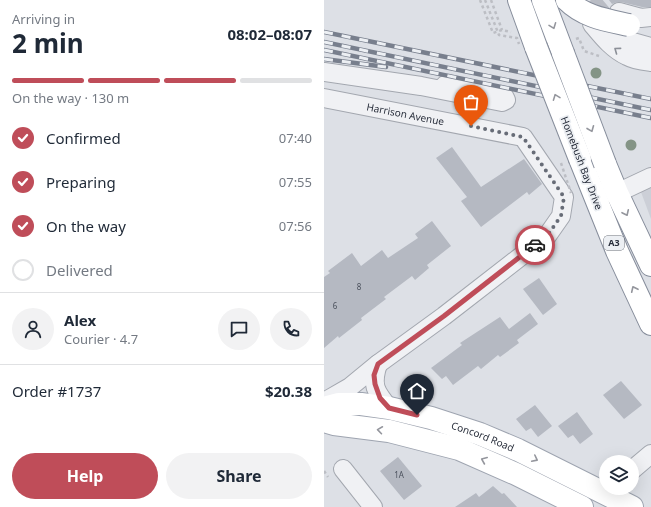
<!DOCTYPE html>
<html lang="en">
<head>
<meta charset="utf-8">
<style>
  :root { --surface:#fff; --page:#f2f2f3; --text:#1f2937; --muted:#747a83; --line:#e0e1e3; --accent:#bf4d59 }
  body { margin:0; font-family:"Noto Sans",sans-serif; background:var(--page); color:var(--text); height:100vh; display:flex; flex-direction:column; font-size:15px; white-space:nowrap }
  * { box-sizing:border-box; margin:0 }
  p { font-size:13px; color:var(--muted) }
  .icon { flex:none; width:22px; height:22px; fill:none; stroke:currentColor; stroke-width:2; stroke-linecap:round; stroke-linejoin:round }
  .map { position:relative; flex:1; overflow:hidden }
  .details { display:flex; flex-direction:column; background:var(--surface); width:324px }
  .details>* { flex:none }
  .fabs { position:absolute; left:275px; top:455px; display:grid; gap:8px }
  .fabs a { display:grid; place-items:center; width:40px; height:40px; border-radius:50%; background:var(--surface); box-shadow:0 4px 16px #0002; font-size:20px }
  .pin { position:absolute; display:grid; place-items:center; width:34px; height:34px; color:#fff; margin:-41px -17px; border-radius:50% 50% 50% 0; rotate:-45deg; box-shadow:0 0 4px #0007 }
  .pin .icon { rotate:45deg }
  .courier { position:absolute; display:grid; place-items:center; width:40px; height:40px; margin:-20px; border:3px solid #bf4d59; border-radius:50%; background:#fff; color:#222; box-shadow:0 1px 5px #0007 }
  .headline em { font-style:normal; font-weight:700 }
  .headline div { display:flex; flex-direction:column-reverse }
  .headline { display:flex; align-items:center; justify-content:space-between; height:68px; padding:0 12px }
  h1 { font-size:26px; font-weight:700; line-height:30px }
  .bar { display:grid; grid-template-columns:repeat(4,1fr); gap:6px 4px; align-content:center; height:48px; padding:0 12px }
  .bar i { height:5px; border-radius:3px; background:var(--line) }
  .bar .active { background:var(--accent) }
  .bar p { grid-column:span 4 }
  .line { display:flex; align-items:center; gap:10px; padding:0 12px; border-top:1px solid var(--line) }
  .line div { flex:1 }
  .round { display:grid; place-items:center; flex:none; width:42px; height:42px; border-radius:21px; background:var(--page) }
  ol { padding:0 12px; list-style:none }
  li { display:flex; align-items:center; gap:12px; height:44px }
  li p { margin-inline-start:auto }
  li .icon { padding:4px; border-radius:50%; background:var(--accent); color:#fff; stroke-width:4 }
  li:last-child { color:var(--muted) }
  li i { width:22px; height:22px; border:2px solid var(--line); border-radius:50% }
  .action { display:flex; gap:8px; margin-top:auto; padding:8px 12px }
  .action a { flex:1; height:46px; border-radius:24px; background:var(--accent); color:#fff; font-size:16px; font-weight:700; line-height:46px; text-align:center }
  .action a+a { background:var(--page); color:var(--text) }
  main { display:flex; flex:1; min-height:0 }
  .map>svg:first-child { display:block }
</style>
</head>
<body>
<main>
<section class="details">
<div class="headline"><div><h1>2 min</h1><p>Arriving in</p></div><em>08:02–08:07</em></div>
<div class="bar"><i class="active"></i><i class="active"></i><i class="active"></i><i></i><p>On the way · 130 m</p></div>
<ol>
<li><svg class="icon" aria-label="check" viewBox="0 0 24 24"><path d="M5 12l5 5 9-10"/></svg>Confirmed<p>07:40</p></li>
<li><svg class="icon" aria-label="check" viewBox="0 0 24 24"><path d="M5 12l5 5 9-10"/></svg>Preparing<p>07:55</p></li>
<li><svg class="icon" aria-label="check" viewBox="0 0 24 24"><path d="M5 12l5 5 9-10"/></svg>On the way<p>07:56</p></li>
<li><i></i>Delivered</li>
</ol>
<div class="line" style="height:72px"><a class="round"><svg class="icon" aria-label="person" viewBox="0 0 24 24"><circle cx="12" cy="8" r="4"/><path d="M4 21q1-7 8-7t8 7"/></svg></a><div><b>Alex</b><p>Courier · 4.7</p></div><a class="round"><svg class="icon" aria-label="chat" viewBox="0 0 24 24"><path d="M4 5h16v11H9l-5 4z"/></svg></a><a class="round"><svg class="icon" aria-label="phone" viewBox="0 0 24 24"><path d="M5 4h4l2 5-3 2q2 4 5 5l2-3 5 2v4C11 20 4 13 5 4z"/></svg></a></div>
<div class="line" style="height:52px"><div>Order #1737</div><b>$20.38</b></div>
<div class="action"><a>Help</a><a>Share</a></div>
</section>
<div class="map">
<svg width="327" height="507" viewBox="0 0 327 507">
  <rect width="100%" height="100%" fill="#dde0e6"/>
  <path fill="#cccfd7" d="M327,169v50l-16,-43z"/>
  <g fill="#b5b9c2">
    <path d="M285,0h42v7h-9l-21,-5h-4l-5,2z"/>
    <path d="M128,147l29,40 43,-28 18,25 -13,11 -2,-3 -46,35 -20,-26 6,-4 -31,-39z"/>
    <path d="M108,221l19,25 -24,19 2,3 -14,12 -3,-4 -28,21 2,2 -25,19 1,2 -23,18 -1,-2 -14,12v-71l6,-4 -2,-2 24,-18 9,13 21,-16 6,8 30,-20 -3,-4z"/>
    <path d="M215,278l18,26 -14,11 -20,-26z"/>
    <path d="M206,313l8,11 -21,16 2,3 -19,14 -2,-2 -17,14 -3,-3 -25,19 -7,-9 -4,3 -11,-11 31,-23 -2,-2 40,-26 9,12z"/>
    <path d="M297,381l21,24 -18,14 -21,-24z"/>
    <path d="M211,405l17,21 -14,11 -7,-9 -5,3 -10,-12z"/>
    <path d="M253,412l16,22 -13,10 -7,-9 -5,3 -10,-12z"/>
    <path d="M74,457l24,29 -18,14 -24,-29z"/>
    <path d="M169,486l9,8 2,-1 13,14h-62l21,-14 3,4z"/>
  </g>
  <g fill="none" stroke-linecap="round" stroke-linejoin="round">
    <path stroke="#b9bcc4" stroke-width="18" stroke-dasharray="18 9" stroke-linecap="butt" d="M267,0l20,24"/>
    <defs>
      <g id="minor">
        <path d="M295,12l22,6 10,-1"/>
        <path d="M268,24c10,12 20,25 35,32 7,4 16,5 24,6"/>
        <path d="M292,30l13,11 22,6"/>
        <path d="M0,72l97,14 81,16 4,-2 -2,-4 -59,-11"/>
        <path id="s1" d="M0,98l199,39 41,60 -3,19 -14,20 -103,80 -66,48 -28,23 -26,15"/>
        <path d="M279,192l14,1 34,-16"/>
        <path d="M54,364c-7,21 -3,27 11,44"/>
        <path d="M19,469l30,38"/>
        <path d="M308,470l19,-16"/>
      </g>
      <g id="major">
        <path id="s2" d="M0,408l15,-4h22l28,4 42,10 49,16 38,16 114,57"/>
        <path d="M0,421l10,3 55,7 70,18 57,25 66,33"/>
      </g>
      <g id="highway">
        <path d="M195,0l17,47"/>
        <path d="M219,0l20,53"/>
        <path d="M256,159l37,92 34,73"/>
        <path d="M281,164l12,29 34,72"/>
      </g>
    </defs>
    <use href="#minor" stroke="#a3a7af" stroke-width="20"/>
    <use href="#major" stroke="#9ea4b0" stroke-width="24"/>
    <use href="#highway" stroke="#868d9b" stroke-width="24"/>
    <g stroke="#bcbec4" stroke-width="2.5" stroke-dasharray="3 3" stroke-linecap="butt">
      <path d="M156,0l13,33 9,-3 9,2"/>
      <path d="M167,0l11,30"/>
      <path d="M252,39l3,-1 5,13 15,5"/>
      <path d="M0,471l4,6"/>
    </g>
    <use href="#minor" stroke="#f0f1f4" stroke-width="18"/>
    <use href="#major" stroke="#fff" stroke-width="22"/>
    <use href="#highway" stroke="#fff" stroke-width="22"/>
    <defs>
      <g id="rail">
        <path d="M0,32l327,67"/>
        <path d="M0,42l327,68"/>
        <path d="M0,50l327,68"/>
        <path d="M0,59l62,8"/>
      </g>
    </defs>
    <use href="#rail" stroke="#787f8d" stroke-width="4.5"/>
    <use href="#rail" stroke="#eceff3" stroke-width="3" stroke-dasharray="9" stroke-linecap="butt"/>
    <defs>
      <g id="highway-bridge">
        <path d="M243,0c17,17 39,20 62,25"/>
        <path d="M212,47l44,112"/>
        <path d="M239,53l42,111"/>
      </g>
    </defs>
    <use href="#highway-bridge" stroke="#868d9b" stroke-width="24" stroke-linecap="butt"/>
    <g stroke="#bcbec4" stroke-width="2.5" stroke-dasharray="3 3" stroke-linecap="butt">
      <path d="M161,0l14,35 18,3 2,6"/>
      <path d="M237,163l10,30"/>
    </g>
    <use href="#highway-bridge" stroke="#fff" stroke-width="22"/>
  </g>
  <g fill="#849486">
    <circle cx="272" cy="73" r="5.5"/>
    <circle cx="307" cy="145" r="5.5"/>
  </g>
  <defs><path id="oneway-chevron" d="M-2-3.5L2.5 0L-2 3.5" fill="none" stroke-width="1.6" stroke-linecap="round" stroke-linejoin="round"/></defs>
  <g stroke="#94969d">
    <use href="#oneway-chevron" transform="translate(229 26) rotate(69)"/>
    <use href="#oneway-chevron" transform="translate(232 97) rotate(-111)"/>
    <use href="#oneway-chevron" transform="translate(267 129) rotate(68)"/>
    <use href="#oneway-chevron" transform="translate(302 213) rotate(65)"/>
    <use href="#oneway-chevron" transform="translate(310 289) rotate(-115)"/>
    <use href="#oneway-chevron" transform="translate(56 430) rotate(-172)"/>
    <use href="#oneway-chevron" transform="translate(211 459) rotate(27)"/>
    <use href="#oneway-chevron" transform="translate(160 460) rotate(-157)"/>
  </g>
  <use stroke="#8c9098" href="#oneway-chevron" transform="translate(293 50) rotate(-144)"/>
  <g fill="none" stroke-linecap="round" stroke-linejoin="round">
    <path stroke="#676c77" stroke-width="4" stroke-dasharray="0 7.2" d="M147,126l52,11 41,60 -3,19 -14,20 -12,9"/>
    <path stroke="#bf4d59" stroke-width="5" d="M93,415l-28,-7 -9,-10 -5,-14 -1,-9 4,-11 66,-48 91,-71"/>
  </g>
  <g text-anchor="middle" stroke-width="3.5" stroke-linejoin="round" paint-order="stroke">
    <g font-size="8" fill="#4b515d">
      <text x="35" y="290">8</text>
      <text x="11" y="309">6</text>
      <text x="75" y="478">1A</text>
    </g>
    <rect fill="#eceff3" stroke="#636872" stroke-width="1" x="280" y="236" width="20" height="14" rx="3"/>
    <g font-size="9" font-weight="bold" fill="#282e3b">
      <text x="290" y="246">A3</text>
    </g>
    <g font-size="10" fill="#282e3b" stroke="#eceff3">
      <text dy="4" stroke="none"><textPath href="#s1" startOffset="83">Harrison Avenue</textPath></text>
      <text transform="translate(258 163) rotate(69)" y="4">Homebush Bay Drive</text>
      <text dy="4" stroke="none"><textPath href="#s2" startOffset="164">Concord Road</textPath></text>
    </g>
  </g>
</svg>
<div class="fabs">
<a><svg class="icon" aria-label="layers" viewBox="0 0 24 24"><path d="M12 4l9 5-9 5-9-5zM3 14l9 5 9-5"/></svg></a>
</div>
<div class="pin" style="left:147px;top:126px;background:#ea580c"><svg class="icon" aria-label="bag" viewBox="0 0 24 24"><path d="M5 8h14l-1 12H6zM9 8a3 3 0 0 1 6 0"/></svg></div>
<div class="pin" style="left:93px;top:415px;background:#1f2937"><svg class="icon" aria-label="home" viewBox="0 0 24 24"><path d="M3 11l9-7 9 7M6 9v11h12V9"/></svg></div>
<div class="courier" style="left:211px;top:245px"><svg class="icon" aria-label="car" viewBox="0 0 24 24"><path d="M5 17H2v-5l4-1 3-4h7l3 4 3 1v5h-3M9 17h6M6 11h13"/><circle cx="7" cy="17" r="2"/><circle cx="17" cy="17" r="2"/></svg></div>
</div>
</main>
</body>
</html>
